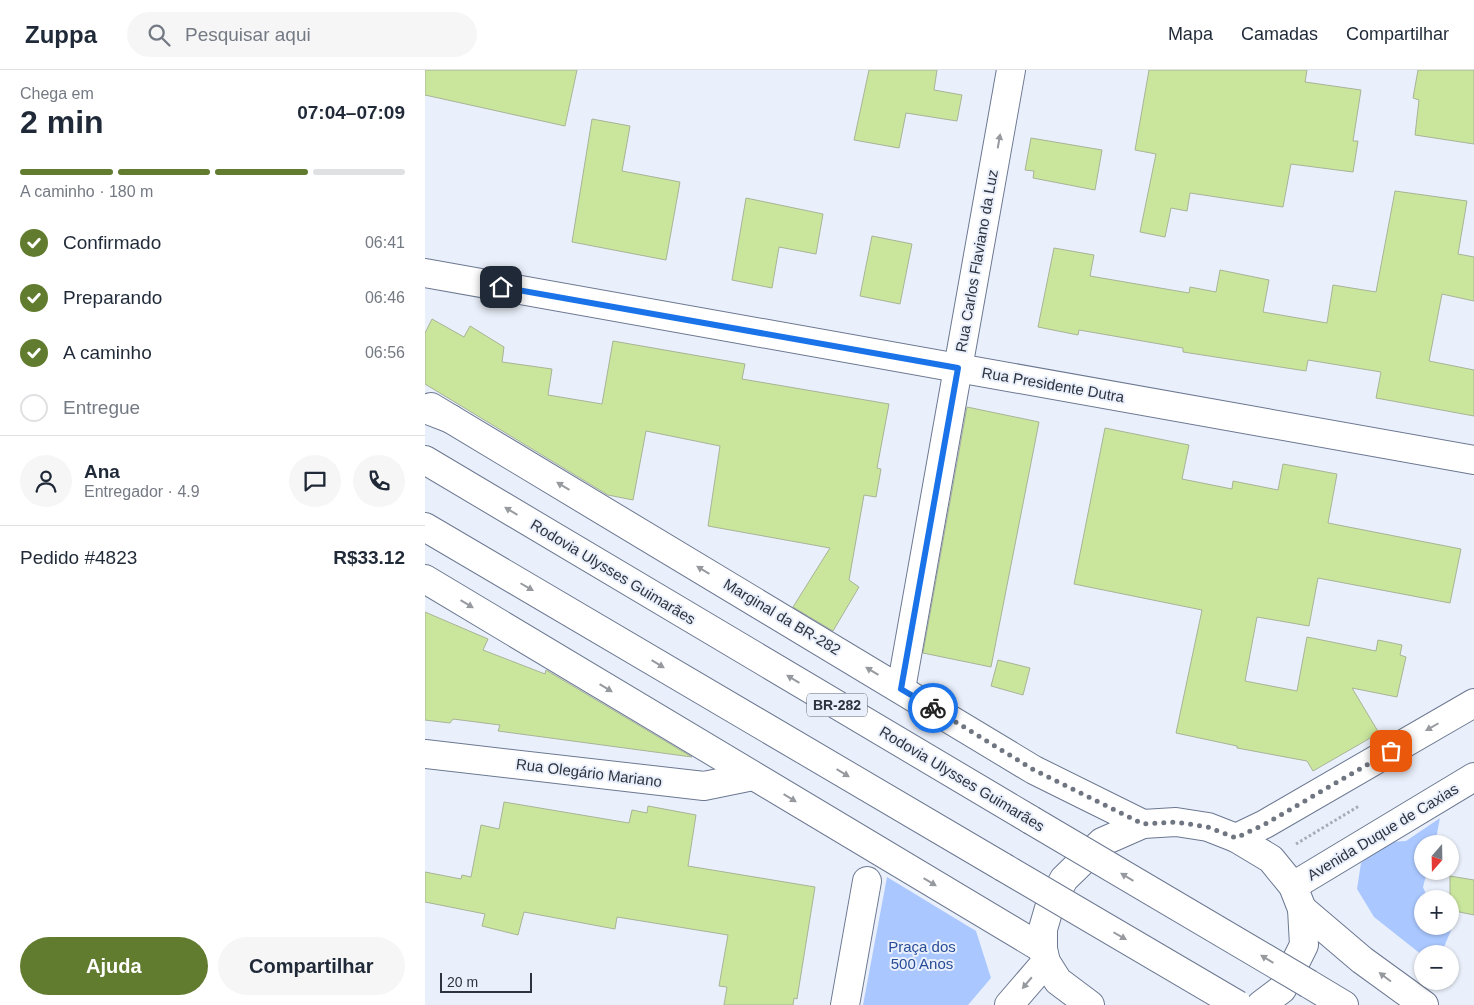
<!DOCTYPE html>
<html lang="pt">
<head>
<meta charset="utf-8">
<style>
  :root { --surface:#fff; --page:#f6f6f7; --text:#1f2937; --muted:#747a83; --line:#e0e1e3; --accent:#617b2f }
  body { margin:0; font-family:Arial,sans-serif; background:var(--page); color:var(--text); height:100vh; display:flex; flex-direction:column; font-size:19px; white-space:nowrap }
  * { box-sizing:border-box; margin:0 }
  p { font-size:16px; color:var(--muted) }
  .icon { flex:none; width:28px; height:28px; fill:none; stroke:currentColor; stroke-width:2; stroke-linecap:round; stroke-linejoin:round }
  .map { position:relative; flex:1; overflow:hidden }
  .sheet { display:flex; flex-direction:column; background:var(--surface); width:425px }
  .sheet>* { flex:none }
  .needle { width:32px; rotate:200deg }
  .fabs { position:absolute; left:989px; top:765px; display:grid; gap:10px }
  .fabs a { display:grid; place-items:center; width:45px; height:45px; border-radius:50%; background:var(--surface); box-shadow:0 1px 4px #0004; font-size:25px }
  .scale { position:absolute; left:15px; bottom:12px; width:92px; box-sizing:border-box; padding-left:5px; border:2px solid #2e343f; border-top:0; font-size:14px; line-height:18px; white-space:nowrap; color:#2e343f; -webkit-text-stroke:4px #eaf0fb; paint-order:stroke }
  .pin { position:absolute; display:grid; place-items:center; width:42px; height:42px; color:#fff; margin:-21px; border-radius:10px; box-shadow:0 2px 8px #0006 }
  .courier { position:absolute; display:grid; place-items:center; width:50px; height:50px; margin:-25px; border:4px solid #1a73e8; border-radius:50%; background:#fff; color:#222; box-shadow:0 1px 6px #0007 }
  .headline em { font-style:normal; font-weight:800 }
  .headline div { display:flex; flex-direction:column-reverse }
  .headline { display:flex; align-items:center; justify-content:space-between; height:85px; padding:0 20px }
  h1 { font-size:32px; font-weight:800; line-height:38px }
  .bar { display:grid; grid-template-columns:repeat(4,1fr); gap:8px 5px; align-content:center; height:60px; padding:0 20px }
  .bar i { height:6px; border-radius:4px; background:var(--line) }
  .bar .active { background:var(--accent) }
  .bar p { grid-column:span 4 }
  .line { display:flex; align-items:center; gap:12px; padding:0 20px; border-top:1px solid var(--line) }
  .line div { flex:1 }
  .round { display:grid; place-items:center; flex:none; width:52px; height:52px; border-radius:26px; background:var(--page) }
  ol { padding:0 20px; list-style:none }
  li { display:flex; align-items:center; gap:15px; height:55px }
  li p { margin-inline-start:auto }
  li .icon { padding:5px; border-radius:50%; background:var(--accent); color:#fff; stroke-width:4 }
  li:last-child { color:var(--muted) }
  li i { width:28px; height:28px; border:2px solid var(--line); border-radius:50% }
  .button { display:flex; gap:10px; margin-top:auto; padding:10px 20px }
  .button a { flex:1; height:58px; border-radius:30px; background:var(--accent); color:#fff; font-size:20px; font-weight:800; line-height:58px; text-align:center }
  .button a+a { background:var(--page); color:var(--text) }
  header { display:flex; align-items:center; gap:30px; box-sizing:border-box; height:70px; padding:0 25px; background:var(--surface); border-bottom:1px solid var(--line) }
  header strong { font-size:24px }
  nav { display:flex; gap:28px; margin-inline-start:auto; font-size:18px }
  .search { width:350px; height:45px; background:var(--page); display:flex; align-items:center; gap:12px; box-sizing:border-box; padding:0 18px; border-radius:28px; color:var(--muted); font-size:19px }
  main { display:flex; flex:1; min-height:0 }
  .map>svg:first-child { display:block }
</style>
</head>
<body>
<header>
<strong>Zuppa</strong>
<div class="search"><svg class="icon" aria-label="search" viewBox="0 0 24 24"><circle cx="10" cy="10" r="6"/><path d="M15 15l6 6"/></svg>Pesquisar aqui</div>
<nav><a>Mapa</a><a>Camadas</a><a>Compartilhar</a></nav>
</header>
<main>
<section class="sheet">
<div class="headline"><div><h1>2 min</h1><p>Chega em</p></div><em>07:04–07:09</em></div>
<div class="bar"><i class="active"></i><i class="active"></i><i class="active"></i><i></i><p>A caminho · 180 m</p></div>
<ol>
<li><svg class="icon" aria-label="check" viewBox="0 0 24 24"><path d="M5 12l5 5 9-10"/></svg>Confirmado<p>06:41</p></li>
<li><svg class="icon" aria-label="check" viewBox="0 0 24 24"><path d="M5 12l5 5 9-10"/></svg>Preparando<p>06:46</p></li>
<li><svg class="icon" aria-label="check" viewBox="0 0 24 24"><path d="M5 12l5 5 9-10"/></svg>A caminho<p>06:56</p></li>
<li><i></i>Entregue</li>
</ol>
<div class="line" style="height:90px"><a class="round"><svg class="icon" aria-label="person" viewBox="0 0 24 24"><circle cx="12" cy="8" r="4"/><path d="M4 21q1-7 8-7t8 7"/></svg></a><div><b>Ana</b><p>Entregador · 4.9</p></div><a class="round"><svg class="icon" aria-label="chat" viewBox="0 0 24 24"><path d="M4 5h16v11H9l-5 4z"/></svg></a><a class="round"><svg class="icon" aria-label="phone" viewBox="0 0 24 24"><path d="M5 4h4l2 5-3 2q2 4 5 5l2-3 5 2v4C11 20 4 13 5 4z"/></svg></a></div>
<div class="line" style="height:65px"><div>Pedido #4823</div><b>R$33.12</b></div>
<div class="button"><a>Ajuda</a><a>Compartilhar</a></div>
</section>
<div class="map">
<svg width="1049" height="935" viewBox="0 0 1049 935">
  <rect width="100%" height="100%" fill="#eaf0fb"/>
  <g fill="#aac8ff">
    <path d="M1015,748l-5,26h-12v27h6l-2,1 -4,15 5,12h-5v27h27v-12l7,2 -16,38 -19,1 -48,-38 -17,-28 4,-26 27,-21 18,-1z"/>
    <path d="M462,807l89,54 15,47 -23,27h-105z"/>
  </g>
  <g fill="#cae69d" stroke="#a8b397">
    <path d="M0,0h152l-12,56 -140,-31z"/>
    <path d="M444,0h68l-3,20 28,5 -5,26 -51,-8 -7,35 -45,-8z"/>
    <path d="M724,0h158l-2,12 56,8 -8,51h5l-5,31 -62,-8 -8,43 -93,-14 -3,18 -16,-3 -6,29 -25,-5 16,-78 -21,-4z"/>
    <path d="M993,0h56v74l-59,-9 4,-35 -6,-2z"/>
    <path d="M167,49l38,7 -8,45 58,11 -14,78 -94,-18z"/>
    <path d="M606,68l71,12 -7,40 -62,-12 1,-7 -9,-1z"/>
    <path d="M970,121l72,10 -9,53 16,3v44l-32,-7 -13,67 45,9v46l-98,-18 5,-26 -73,-12 -2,11 -123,-19v-4l-104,-18 -1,5 -40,-8 16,-79 40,7 -4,21 99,17 1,-6 26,5 4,-22 49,10 -6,32 64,11 6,-38 43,7z"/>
    <path d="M321,128l77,16 -7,40 -37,-7 -7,41 -40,-8z"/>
    <path d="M447,166l40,8 -12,60 -40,-8z"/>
    <path d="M7,249l32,18 6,-11 34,21 -2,15 50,7 -4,26 54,9 11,-63 132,23 -3,15 147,25 -12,64 4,1 -5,28 -12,-2 -15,85 10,7 -26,44 -40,-24 37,-59 -122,-22 12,-80 -74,-15 -13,69 -25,-5 -183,-111v-51z"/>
    <path d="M542,337l72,15 -48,245 -68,-14z"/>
    <path d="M680,358l84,17 -7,34 50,10 1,-8 45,9 5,-26 54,10 -9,49 133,26 -11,54 -132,-25 -9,48 -52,-9 -12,64 52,10 10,-54 69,14 2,-11 24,5 -2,10 6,2 -9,40 -45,-9 27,45 -66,38 -6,-10 -70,-13v-2l-61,-13 26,-123 -128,-26z"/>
    <path d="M0,542l63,27 -5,11 62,24 1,-4 10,6 136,81 -194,-26 2,-6 -47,-6 -3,4 -25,-3z"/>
    <path d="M573,590l32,8 -7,27 -32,-9z"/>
    <path d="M79,732l125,21 3,-13 15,3 1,-7 48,9 -8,51 127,21 -18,112 -3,-1 -1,7h-69l3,-18 -8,-1 9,-51 -111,-18 -2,12 -91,-17 -6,23 -36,-9 3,-12 -60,-12v-30l36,7 1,-4 9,2 10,-52 18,4z"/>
    <path d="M1025,806l24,4v35l-24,-5z"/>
  </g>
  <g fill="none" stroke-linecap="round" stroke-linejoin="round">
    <defs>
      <g id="minor">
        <path d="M0,203l1049,187"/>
        <path d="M476,619l110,-619"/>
        <path d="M0,684l279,32 49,-10"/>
        <path d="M420,935l22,-124"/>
      </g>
      <path id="tertiary" d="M584,935l37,-43"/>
      <g id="primary">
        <path d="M6,337l603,363 109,54"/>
        <path d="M0,509l618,370"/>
        <path d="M811,768l29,-14 209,-121"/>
        <path d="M868,816l181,-109"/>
        <path d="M877,839l60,51 62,45"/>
        <path d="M665,935l-32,-24 -12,-19 -3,-13v-20l7,-24 14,-26 38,-37 41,-18 33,-2 32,5 28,11 35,21 22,27 9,23 2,36 -22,44 -21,16"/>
      </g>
      <g id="trunk">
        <path d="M0,339l26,10"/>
        <path d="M0,390l606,360"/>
        <path d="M0,457l578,340"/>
        <path d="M884,914l35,21"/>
      </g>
    </defs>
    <use href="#minor" stroke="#6b7891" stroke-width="30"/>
    <use href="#tertiary" stroke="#6b7891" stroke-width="30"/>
    <use href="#primary" stroke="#6b7891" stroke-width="30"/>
    <use href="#trunk" stroke="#6b7891" stroke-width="30"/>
    <path stroke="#a7adb8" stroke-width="3" stroke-dasharray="2.5 2.5" stroke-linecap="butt" d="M871,774l63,-38"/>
    <use href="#minor" stroke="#fff" stroke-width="28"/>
    <use href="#tertiary" stroke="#fff" stroke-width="28"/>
    <use href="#primary" stroke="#fff" stroke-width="28"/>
    <use href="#trunk" stroke="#fff" stroke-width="28"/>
    <defs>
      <g id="trunk-bridge">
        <path d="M606,750l278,164"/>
        <path d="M578,797l235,138"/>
      </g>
    </defs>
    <use href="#trunk-bridge" stroke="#6b7891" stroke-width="30" stroke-linecap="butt"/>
    <use href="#trunk-bridge" stroke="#fff" stroke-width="28"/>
  </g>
  <defs><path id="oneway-solid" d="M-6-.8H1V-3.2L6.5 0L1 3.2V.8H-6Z" transform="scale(1.25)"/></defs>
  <g fill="#969a9f">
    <use href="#oneway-solid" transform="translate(574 71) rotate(-80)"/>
    <use href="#oneway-solid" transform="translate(138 416) rotate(-149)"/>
    <use href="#oneway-solid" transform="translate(86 441) rotate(-149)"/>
    <use href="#oneway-solid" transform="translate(278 500) rotate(-149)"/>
    <use href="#oneway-solid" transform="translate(102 517) rotate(30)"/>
    <use href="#oneway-solid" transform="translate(42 534) rotate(31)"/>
    <use href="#oneway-solid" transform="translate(233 594) rotate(31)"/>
    <use href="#oneway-solid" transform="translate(447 601) rotate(-149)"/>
    <use href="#oneway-solid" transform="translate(368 609) rotate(-149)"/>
    <use href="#oneway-solid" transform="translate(181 618) rotate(31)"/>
    <use href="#oneway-solid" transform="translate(1007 657) rotate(150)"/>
    <use href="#oneway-solid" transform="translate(418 703) rotate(31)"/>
    <use href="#oneway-solid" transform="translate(365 728) rotate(31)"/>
    <use href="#oneway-solid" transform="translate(702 807) rotate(-149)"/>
    <use href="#oneway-solid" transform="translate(505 812) rotate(31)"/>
    <use href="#oneway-solid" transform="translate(695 866) rotate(30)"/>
    <use href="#oneway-solid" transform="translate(842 889) rotate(-149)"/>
    <use href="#oneway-solid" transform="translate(960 907) rotate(-143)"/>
    <use href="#oneway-solid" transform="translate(602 913) rotate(130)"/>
  </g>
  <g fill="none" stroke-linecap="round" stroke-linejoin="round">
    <path stroke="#707681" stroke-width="5" stroke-dasharray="0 9" d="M508,638l101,62 109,54 32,-2 33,5 28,11 29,-14 126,-73"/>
    <path stroke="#1a73e8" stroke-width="6" d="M76,217l457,81 -57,321 32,19"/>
  </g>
  <g text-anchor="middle" stroke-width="4" stroke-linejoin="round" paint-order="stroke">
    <rect fill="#eaf0fb" stroke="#666c77" stroke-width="1" x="382" y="623.5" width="60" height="23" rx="4"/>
    <g font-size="14" font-weight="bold" fill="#2e343f">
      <text x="412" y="640">BR-282</text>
    </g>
    <g font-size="15" fill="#2e343f" stroke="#eaf0fb">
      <text transform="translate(552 191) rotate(-80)" y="5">Rua Carlos Flaviano da Luz</text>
      <text transform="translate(628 315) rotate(10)" y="5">Rua Presidente Dutra</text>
      <text transform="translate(188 502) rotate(31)" y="5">Rodovia Ulysses Guimarães</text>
      <text transform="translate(357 547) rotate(31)" y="5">Marginal da BR-282</text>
      <text transform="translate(164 703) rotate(7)" y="5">Rua Olegário Mariano</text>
      <text transform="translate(537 709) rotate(31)" y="5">Rodovia Ulysses Guimarães</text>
      <text transform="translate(958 762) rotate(-31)" y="5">Avenida Duque de Caxias</text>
    </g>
    <g font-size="15" fill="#284d98" stroke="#eaf0fb">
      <text x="497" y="882">Praça dos<tspan x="497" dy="17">500 Anos</tspan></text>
    </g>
  </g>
</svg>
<div class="fabs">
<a><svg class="needle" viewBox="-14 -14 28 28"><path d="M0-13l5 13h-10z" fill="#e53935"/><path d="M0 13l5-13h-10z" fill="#747a83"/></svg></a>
<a>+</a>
<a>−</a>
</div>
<div class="scale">20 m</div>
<div class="pin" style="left:966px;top:681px;background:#ea580c"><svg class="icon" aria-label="bag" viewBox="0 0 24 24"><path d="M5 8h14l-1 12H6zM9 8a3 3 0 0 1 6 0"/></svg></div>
<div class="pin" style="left:76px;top:217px;background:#1f2937"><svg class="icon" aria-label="home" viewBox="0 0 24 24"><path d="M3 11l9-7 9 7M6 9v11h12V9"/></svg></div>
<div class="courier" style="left:508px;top:638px"><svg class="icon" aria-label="bike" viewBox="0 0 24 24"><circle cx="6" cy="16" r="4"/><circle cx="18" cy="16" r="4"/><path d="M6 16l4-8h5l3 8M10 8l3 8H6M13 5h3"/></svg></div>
</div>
</main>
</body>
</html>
